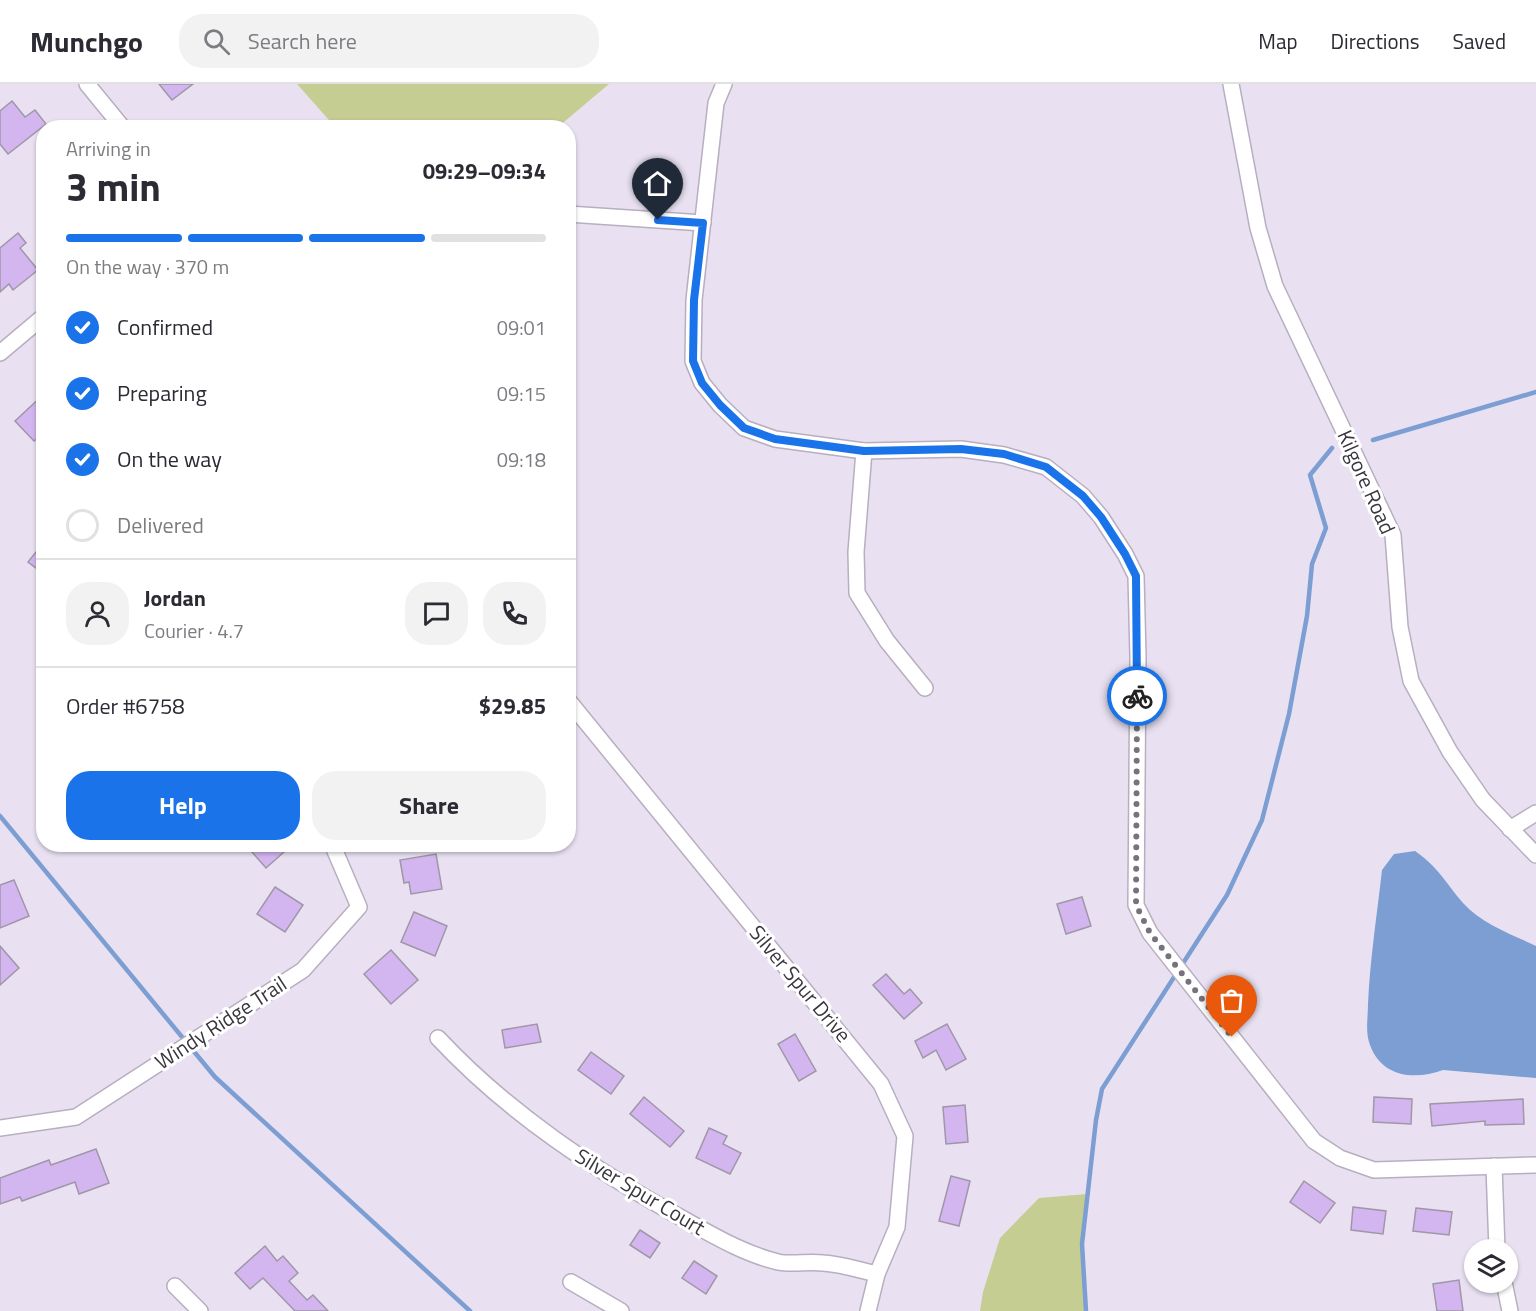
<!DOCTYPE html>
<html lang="en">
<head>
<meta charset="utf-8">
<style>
  :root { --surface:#fff; --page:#f2f2f3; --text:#2b2b33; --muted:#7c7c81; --line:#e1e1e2; --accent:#1a73e8 }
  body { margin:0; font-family:"Titillium Web",sans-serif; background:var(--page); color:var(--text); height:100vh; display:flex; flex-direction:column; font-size:22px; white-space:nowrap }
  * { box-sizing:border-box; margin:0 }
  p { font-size:20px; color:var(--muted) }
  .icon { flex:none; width:33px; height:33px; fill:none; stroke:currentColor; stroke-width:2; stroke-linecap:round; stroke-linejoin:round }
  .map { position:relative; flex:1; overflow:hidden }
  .drawer { position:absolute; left:36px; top:36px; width:540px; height:732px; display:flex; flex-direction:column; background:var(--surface); border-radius:24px; box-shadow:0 2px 4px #0004 }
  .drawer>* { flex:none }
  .buttons { position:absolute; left:1464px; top:1155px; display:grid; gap:12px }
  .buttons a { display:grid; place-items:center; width:54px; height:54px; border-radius:50%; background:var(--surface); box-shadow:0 2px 4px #0004; font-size:30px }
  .pin { position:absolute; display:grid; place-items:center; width:51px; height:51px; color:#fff; margin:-62px -26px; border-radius:50% 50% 50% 0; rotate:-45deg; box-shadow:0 0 6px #0007 }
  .pin .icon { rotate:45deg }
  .courier { position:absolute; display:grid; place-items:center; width:60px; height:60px; margin:-30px; border:4px solid #1a73e8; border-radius:50%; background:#fff; color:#222; box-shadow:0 2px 8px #0007 }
  .headline em { font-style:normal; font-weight:700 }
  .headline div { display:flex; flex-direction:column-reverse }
  .headline { display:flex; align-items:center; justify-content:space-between; height:102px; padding:0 30px }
  h1 { font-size:39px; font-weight:700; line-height:45px }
  .bar { display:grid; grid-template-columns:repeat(4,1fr); gap:9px 6px; align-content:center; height:72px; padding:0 30px }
  .bar i { height:8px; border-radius:4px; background:var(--line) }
  .bar .selected { background:var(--accent) }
  .bar p { grid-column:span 4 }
  .line { display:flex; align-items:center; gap:15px; padding:0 30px; border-top:2px solid var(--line) }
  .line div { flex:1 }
  .round { display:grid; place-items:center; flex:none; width:63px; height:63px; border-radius:24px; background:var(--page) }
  ol { padding:0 30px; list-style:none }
  li { display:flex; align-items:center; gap:18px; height:66px }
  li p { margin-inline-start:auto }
  li .icon { padding:6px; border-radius:50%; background:var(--accent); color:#fff; stroke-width:4 }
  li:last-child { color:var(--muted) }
  li i { width:33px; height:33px; border:3px solid var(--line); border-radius:50% }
  .button { display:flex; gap:12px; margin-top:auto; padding:12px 30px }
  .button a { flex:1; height:69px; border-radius:24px; background:var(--accent); color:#fff; font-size:24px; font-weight:700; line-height:69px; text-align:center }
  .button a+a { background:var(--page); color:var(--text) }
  header { display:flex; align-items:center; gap:36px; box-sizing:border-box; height:84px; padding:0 30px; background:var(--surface); border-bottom:2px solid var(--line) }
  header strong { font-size:28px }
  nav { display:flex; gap:33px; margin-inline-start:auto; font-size:21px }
  .search { width:420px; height:54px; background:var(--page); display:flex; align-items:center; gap:15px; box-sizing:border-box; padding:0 21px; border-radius:24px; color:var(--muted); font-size:22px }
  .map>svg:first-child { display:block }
</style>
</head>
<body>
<header>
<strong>Munchgo</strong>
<div class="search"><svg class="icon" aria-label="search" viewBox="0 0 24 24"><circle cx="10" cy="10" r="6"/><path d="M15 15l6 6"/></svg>Search here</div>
<nav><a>Map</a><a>Directions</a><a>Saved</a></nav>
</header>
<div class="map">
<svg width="1536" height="1227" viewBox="0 0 1536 1227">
  <rect width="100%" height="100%" fill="#e9e1f2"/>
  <g fill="#c6cd92">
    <path d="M297,0h312l-51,43 -222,1z"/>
    <path d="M1087,1110l-6,57 5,60h-106l3,-19 17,-54 39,-40z"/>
  </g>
  <path fill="#7c9ed2" d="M1415,767c23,16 31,32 48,52 19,21 48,31 73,43v132l-93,-8c-28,10 -61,8 -73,-25 -5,-13 -2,-28 -2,-41 2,-45 9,-89 14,-134l12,-16z"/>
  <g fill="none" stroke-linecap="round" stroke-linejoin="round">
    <g stroke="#7c9ed2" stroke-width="4.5">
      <path d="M1373,356l163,-48"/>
      <path d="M0,732l215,261 255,234"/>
      <path d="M1086,1227l-4,-67 14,-124 6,-31 125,-194 35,-75 27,-106 18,-98 5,-52 14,-36 -16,-53 22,-27"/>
    </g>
  </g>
  <g fill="#d3b6f0" stroke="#9f97a7" stroke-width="1.5">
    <path d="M159,0h34l-21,16z"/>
    <path d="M12,17l13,16 10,-7 11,14 -38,30 -8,-10v-33z"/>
    <path d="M18,149l8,10 -6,5 18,22 -25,20 -4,-6 -9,8v-44z"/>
    <path d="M44,310v39l-10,8 -19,-20z"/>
    <path d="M44,458v32l-16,-12z"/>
    <path d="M245,760h48l-27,24z"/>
    <path d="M436,770l6,35 -31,5 -2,-12 -5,1 -4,-23z"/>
    <path d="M14,796l15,36 -29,12v-43z"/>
    <path d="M275,803l28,18 -18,27 -28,-18z"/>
    <path d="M1082,813l9,29 -25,8 -9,-30z"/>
    <path d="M414,828l33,14 -12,30 -34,-14z"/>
    <path d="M0,862l19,22 -19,17z"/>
    <path d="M391,866l27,30 -27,24 -27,-30z"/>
    <path d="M886,890l18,20 6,-5 12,14 -18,16 -31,-34z"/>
    <path d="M537,940l4,18 -36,6 -3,-18z"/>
    <path d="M947,940l19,35 -20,11 -10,-20 -13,8 -8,-17z"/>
    <path d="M795,950l21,37 -17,10 -21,-37z"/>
    <path d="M591,968l33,24 -13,18 -33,-24z"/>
    <path d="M644,1013l40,34 -14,16 -40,-33z"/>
    <path d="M1374,1013l38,2 -1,25 -38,-2z"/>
    <path d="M1523,1015l1,25 -39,1v-4l-53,5 -2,-22z"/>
    <path d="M965,1021l3,37 -22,2 -3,-37z"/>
    <path d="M709,1044l18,8 -4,8 18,9 -11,21 -34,-16z"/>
    <path d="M96,1065l13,34 -30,11 -4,-12 -53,19 -2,-4 -20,7v-26l49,-18 2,5z"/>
    <path d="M951,1092l19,5 -11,45 -20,-5z"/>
    <path d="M1304,1097l31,22 -15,20 -30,-21z"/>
    <path d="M1353,1123l33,4 -3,23 -32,-4z"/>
    <path d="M1416,1124l36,4 -3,23 -36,-4z"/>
    <path d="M640,1146l20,13 -10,15 -20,-13z"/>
    <path d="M265,1162l12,15 6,-5 15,17 -9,8 18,19 6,-5 15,16h-33l-32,-33 -13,11 -15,-16z"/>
    <path d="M694,1177l23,15 -11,18 -24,-16z"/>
    <path d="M1459,1196l4,31h-26l-4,-27z"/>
  </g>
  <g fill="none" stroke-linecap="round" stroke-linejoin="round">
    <defs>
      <g id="street">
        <path d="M87,0l36,44"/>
        <path d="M724,0l-8,19 -22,197 -1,61 9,22 18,22 24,23 31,11 89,12 97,-2 43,6 42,12 37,29 18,21 24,37 11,22 2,81 -2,248 14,28 164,208 26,17 34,12 162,-5"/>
        <path d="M1231,0l27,144 17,58 118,249 7,92 11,54 39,71 33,48 53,55"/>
        <path d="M568,130l135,9"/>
        <path d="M0,269l44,-37"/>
        <path d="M864,367l-8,101 1,41 30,48 38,47"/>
        <path d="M568,616l313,384 24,52 -8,91 -20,47 -9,37"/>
        <path d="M1510,745l26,-16"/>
        <path d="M438,954c71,76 158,133 249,183 29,16 58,33 91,41 14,3 30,-1 45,1 18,1 36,7 54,11"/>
        <path d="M0,1044l76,-11 227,-147 56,-63 -27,-63"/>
        <path d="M1494,1082l3,84"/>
        <path d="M571,1198l50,29"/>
        <path d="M1504,1198l6,29"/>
        <path d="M175,1202l25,25"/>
      </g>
    </defs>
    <use href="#street" stroke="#b7afc0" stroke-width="18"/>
    <use href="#street" stroke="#fff" stroke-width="15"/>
  </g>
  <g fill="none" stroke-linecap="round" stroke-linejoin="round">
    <path stroke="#77727c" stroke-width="6" stroke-dasharray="0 10.8" d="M1137,612l-1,209 14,28 82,104"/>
    <path stroke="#1a73e8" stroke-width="8" d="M658,136l45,3 -9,77 -1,61 9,22 18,22 24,23 31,11 89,12 97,-2 43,5 42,13 37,29 18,21 24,37 11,22 1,120"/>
  </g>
  <g text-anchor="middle" stroke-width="6" stroke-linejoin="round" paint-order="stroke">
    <g font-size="21" fill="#39363d" stroke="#fff">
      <text transform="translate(1366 398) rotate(66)" y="7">Kilgore Road</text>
      <text transform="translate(800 900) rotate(50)" y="7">Silver Spur Drive</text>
      <text transform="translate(221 939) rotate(-33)" y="7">Windy Ridge Trail</text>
      <text transform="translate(640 1108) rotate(31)" y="7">Silver Spur Court</text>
    </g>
  </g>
</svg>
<div class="buttons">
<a><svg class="icon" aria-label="layers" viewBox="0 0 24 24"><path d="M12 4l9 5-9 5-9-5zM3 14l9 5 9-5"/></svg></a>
</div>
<div class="pin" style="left:1232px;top:953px;background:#ea580c"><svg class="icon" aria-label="bag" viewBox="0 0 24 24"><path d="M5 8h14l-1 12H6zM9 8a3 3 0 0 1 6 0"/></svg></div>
<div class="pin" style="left:658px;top:136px;background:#1f2937"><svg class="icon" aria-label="home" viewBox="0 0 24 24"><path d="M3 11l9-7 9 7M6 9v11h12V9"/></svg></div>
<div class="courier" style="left:1137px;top:612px"><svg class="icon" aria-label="bike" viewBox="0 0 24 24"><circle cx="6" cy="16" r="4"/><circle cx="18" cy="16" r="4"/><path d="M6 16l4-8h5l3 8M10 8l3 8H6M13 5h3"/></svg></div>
<section class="drawer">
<div class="headline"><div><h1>3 min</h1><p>Arriving in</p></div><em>09:29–09:34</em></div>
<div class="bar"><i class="selected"></i><i class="selected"></i><i class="selected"></i><i></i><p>On the way · 370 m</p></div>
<ol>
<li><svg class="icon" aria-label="check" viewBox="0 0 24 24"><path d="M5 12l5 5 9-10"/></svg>Confirmed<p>09:01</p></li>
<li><svg class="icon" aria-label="check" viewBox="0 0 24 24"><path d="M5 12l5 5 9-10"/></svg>Preparing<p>09:15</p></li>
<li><svg class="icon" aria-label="check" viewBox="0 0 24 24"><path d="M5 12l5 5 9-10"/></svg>On the way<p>09:18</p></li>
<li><i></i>Delivered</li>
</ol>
<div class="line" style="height:108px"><a class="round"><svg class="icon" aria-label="person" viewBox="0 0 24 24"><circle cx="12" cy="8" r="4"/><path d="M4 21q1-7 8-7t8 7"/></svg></a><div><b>Jordan</b><p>Courier · 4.7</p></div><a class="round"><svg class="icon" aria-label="chat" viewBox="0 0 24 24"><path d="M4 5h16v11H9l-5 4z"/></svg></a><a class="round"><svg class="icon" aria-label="phone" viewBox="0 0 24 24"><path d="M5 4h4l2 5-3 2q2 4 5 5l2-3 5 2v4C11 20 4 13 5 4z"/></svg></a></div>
<div class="line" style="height:78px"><div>Order #6758</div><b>$29.85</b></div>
<div class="button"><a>Help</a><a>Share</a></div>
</section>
</div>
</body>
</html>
